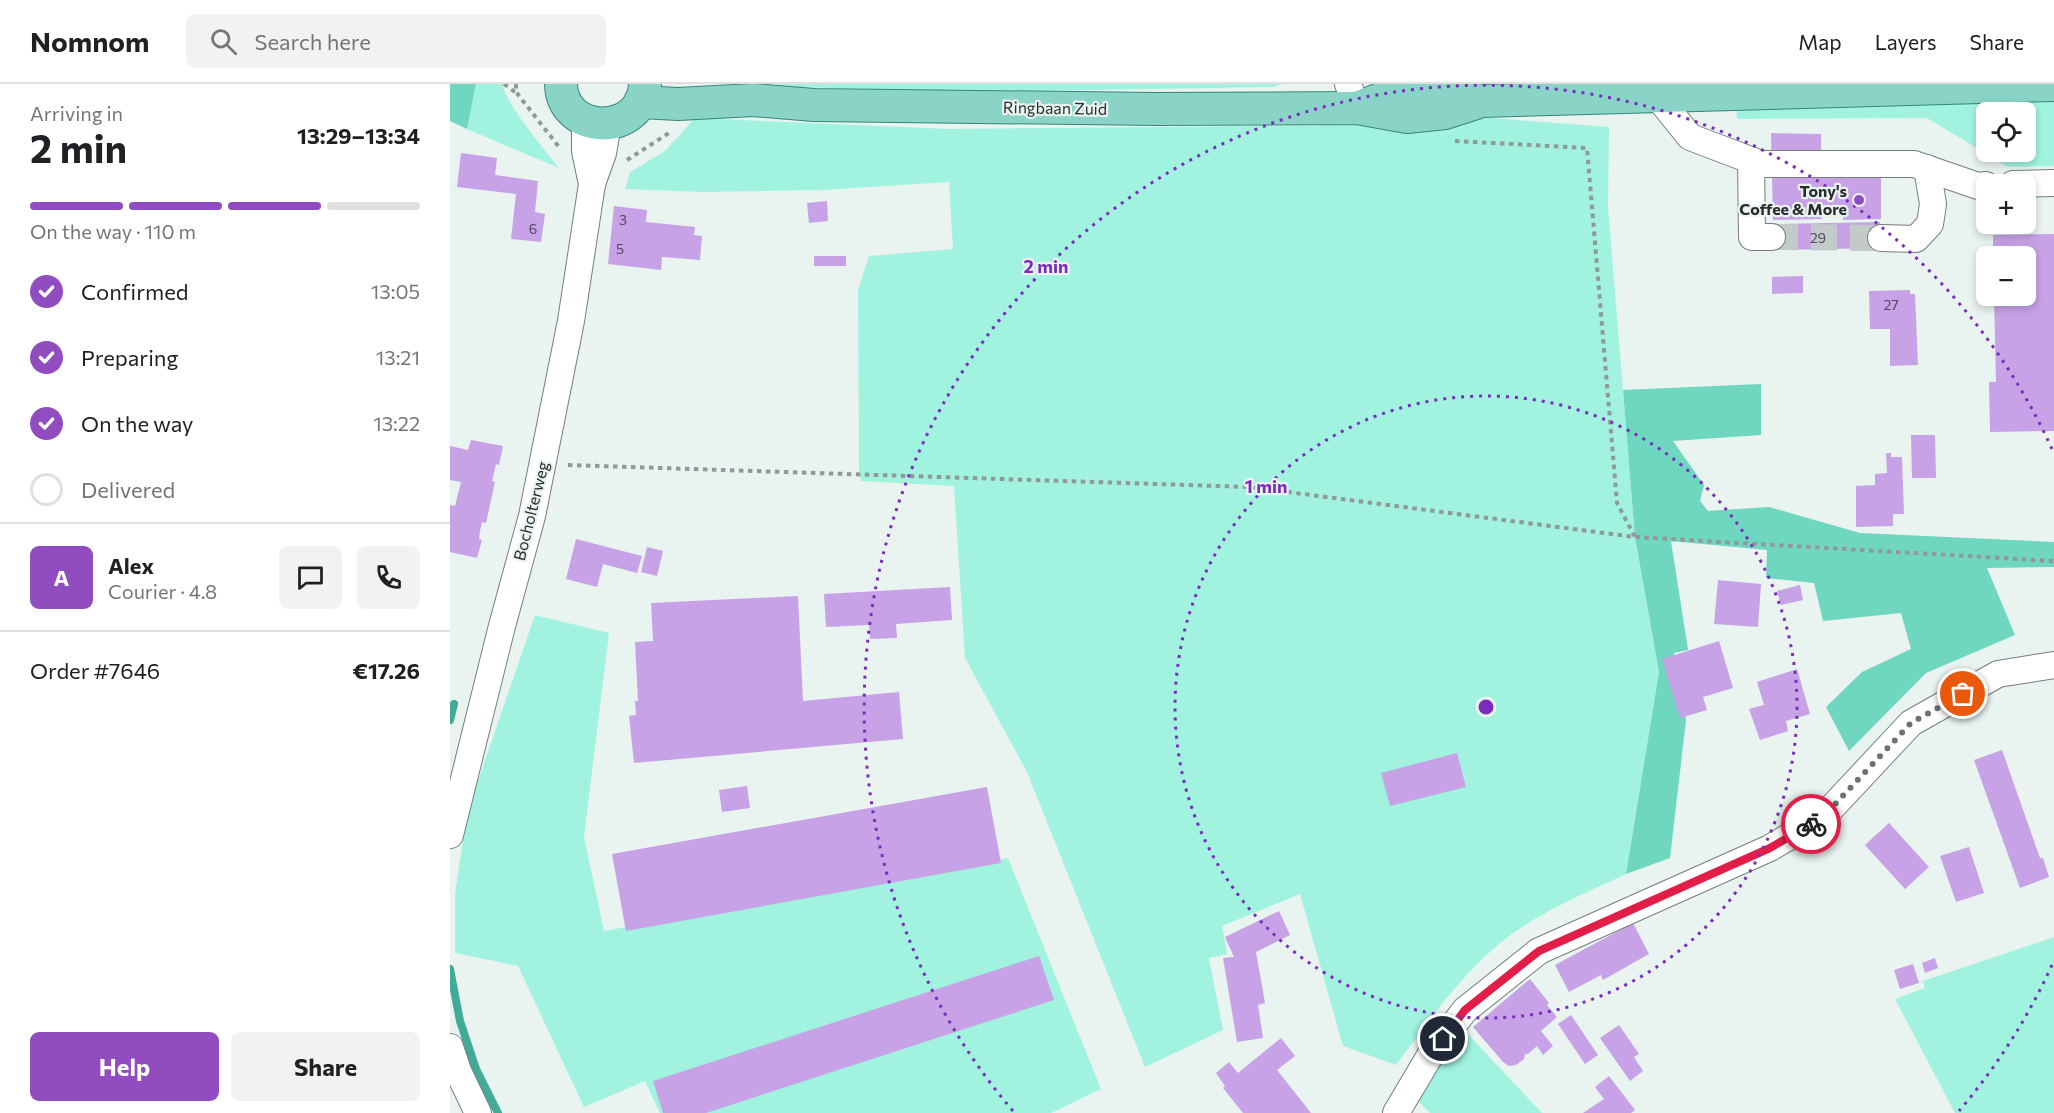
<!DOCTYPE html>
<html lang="en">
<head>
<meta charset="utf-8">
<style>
  :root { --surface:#fff; --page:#f2f2f2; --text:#202124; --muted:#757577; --line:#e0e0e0; --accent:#914cc0 }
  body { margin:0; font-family:Commissioner,sans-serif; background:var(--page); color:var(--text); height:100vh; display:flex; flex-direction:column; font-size:22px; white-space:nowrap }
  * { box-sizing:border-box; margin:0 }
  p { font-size:20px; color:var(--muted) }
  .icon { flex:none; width:33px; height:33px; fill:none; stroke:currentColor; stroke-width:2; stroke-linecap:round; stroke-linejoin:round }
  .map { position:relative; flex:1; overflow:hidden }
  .details { display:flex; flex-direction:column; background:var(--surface); width:450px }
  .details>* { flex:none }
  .fabs { position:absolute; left:1526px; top:18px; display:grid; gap:12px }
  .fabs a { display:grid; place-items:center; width:60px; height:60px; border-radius:9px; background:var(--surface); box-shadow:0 3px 9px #0003; font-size:30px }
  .pin { position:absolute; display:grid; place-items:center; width:51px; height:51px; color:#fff; margin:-26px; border:3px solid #fff; border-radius:50%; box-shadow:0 2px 6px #0007 }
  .courier { position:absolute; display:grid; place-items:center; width:60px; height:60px; margin:-30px; border:4px solid #e11d48; border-radius:50%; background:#fff; color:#222; box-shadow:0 2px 8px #0007 }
  .headline em { font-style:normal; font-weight:700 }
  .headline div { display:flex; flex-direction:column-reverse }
  .headline { display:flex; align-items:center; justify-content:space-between; height:102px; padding:0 30px }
  h1 { font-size:39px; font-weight:700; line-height:45px }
  .bar { display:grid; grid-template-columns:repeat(4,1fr); gap:9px 6px; align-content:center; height:72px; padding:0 30px }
  .bar i { height:8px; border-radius:4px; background:var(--line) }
  .bar .on { background:var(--accent) }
  .bar p { grid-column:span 4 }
  .line { display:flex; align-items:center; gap:15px; padding:0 30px; border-top:2px solid var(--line) }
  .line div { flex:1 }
  .round { display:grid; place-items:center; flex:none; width:63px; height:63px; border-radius:9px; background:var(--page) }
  ol { padding:0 30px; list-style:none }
  li { display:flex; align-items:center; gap:18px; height:66px }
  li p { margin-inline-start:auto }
  li .icon { padding:6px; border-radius:50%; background:var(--accent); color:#fff; stroke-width:4 }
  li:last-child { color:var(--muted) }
  li i { width:33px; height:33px; border:3px solid var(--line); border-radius:50% }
  .primary-button { display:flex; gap:12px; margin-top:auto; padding:12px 30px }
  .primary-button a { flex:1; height:69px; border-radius:9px; background:var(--accent); color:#fff; font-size:24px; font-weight:700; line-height:69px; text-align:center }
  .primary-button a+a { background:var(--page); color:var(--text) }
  header { display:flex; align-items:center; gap:36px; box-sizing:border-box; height:84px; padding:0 30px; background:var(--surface); border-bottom:2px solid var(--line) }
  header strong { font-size:28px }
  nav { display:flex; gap:33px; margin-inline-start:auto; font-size:21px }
  .search { width:420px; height:54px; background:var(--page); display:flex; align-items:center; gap:15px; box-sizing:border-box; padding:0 21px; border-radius:9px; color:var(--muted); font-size:22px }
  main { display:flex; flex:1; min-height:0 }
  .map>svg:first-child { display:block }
</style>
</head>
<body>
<header>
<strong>Nomnom</strong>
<div class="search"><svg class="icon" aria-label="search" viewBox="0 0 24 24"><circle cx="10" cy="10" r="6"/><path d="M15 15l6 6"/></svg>Search here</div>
<nav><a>Map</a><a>Layers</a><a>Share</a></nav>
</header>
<main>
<section class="details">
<div class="headline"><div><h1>2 min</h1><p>Arriving in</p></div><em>13:29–13:34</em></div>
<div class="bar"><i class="on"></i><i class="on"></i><i class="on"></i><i></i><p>On the way · 110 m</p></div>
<ol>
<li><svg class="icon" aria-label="check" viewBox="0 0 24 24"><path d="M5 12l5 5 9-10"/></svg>Confirmed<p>13:05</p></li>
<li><svg class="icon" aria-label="check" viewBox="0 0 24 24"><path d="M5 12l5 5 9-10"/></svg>Preparing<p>13:21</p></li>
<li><svg class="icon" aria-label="check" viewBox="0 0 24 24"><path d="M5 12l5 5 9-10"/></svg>On the way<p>13:22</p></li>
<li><i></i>Delivered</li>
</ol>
<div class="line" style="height:108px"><b class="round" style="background:var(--accent);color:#fff">A</b><div><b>Alex</b><p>Courier · 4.8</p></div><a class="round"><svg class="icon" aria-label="chat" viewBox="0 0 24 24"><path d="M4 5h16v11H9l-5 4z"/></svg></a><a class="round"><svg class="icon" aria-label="phone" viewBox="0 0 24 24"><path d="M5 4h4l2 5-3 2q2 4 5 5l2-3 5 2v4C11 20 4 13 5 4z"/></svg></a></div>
<div class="line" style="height:78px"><div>Order #7646</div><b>€17.26</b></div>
<div class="primary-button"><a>Help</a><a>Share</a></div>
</section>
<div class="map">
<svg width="1604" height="1029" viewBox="0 0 1604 1029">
  <rect width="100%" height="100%" fill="#e9f3f0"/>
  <g fill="#a1f3e0" fill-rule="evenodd">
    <path d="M26,0h27c-1,16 44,68 56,84l-92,-39z"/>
    <path d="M324,0h508l-9,3 -304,5 -169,-5z"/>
    <path d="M1604,16v66l-46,1 -81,-49 -190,1 -1,-15zM1536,28h39v40h-39z"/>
    <path d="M245,34l254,11 414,-4 128,-7 118,9 -1,80 27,330 24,135 -33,202c-37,17 -76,34 -110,57 -50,35 -84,86 -120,134l-53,-19 -43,-152 -78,32 5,28 -18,4 14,72 -78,37 -118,-295 -62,-114 -11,-172 -93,-5 -2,-11 -1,-180 11,-34 84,-7 -4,-67 -127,8 -119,2 -78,-3 5,-17 35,-21z"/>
    <path d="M85,531l74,18 -25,204 20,94 404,-73 93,231 -50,24h-391l-15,-32 -61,26 -66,-141 -63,-13v-59l12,-81z"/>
    <path d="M1604,853v176h-99l-60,-114 30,-11 -2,-7z"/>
    <path d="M1013,945l79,84h-112l-12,-12z"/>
  </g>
  <g fill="#6fd6c0">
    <path d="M0,0h26l-9,45 -17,-8z"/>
    <path d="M1311,300v51l-88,6 31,44 -4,16 8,10 61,-4 91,26 194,9v25l-67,1 28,67 -89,38 -77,78 -23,-44 36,-35 49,-23 -10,-36 -78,8 -9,-38 -48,-5 1,-28 -96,-9 17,109 -14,3 12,67 -16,138 -44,16 33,-202 -24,-135 -12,-147z"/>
  </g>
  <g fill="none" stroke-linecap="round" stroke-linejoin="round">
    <g stroke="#41ab97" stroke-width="8">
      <path d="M0,636l4,-16"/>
      <path d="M0,885l10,52 16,48 22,44"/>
    </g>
  </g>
  <g fill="#c7a2e6">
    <path d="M1321,49l50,1v43l60,1v41l-38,1v-14l-21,-1v14l-49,1z"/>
    <path d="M11,69l36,5 -2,17 43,6 -3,31 10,2 -4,28 -30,-3 5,-45 -59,-7z"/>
    <path d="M377,117l1,20 -19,2 -2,-20z"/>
    <path d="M164,122l33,4 -1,12 49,5 -1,8 8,1 -2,24 -38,-3 -1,13 -53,-6z"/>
    <path d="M1430,138l1,26 -109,2v-26z"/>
    <path d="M1604,150v197l-64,1 -1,-50h7l-2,-86h31v-40h-32v-21z"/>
    <rect x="364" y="172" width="32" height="10"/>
    <path d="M1353,192v17l-31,1v-17z"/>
    <path d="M1460,206v4h5l3,71 -28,1v-37h-20l-1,-38z"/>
    <path d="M1461,351h24l1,43h-24z"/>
    <path d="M21,356l32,6 -4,19 -3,-1 -4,17 3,1 -9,41 -4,-1 -2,9 -1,8 3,1 -5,18 -27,-6v-47l5,1 6,-24 -11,-2v-34l18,4z"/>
    <path d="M1436,369h5v4h11l2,57h-11v12l-37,1v-41l19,-1v-11l12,-1z"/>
    <path d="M126,455l66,17 -5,17 -34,-9 -6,23 -31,-8z"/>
    <path d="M197,463l16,4 -6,25 -16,-4z"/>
    <path d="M1268,496l43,4 -3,43 -44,-3z"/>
    <path d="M1350,501l3,15 -22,5 -4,-14z"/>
    <path d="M500,503l2,33 -56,4 1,14 -27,1 -1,-14 -43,2 -2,-33z"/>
    <path d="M348,512l5,105 96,-9 4,47 -269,24 -5,-47 7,-1 -1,-14h3l-3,-59 18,-1 -2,-38z"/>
    <path d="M1269,557l14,47 -30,9 4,13 -27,8 -18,-59z"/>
    <path d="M1347,585l13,45 -24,7 2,10 -28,9 -11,-31 15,-4 -7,-23z"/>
    <path d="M1552,666l38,108h3l6,19 -29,11 -46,-128z"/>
    <path d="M1007,669l9,34 -76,19 -9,-33z"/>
    <path d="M297,702l3,22 -28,4 -3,-22z"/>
    <path d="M537,703l14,76 -375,68 -14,-77z"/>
    <path d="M1439,739l40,44 -24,22 -40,-44z"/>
    <path d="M1519,763l15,46 -28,9 -16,-46z"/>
    <path d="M829,827l11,24 -34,17 9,51 -7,2 5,33 -26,4 -14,-84 11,-1 -9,-20z"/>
    <path d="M1183,839l16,31 -46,26 -2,-5 -32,17 -14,-27z"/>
    <path d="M589,872l15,44 -348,113h-43l-10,-32z"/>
    <path d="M1485,874l3,10 -13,5 -3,-10z"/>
    <path d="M1463,880l6,19 -19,6 -6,-19z"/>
    <path d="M1080,895l19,24 -2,2 10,12 -16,14 12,15 -10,9 -6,-9 -9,8h-3l-1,5 -8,6 -7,1 -6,-4 -30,-35z"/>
    <path d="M1121,931l27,40 -13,9 -27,-40z"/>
    <path d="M1169,941l20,29 -5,3 9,14 -13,10 -30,-43z"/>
    <path d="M831,954l14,18 -18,14 34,43h-68l-20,-25 2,-2 -9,-13 13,-11 9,11z"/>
    <path d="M1159,992l26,34 -4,3h-48l21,-14 -9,-12z"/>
  </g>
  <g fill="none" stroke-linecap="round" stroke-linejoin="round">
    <path stroke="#c2cbc9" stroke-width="26" stroke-dasharray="26 13" stroke-linecap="butt" d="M1322,153l109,1"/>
    <defs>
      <g id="minor">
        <path d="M898,0l9,24"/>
        <path d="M1198,1l42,52 71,27h153l64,22 8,-1"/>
        <path d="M135,36v31l7,33"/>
        <path d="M1301,76l1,77h20"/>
        <path d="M1563,100l41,-1"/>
        <path d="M1431,154l35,1 14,-15 3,-20 -6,-36"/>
        <path d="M0,751l52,-209 30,-110 39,-195 21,-137 11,-31 5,-29"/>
        <path d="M0,963l8,24 20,42"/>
        <path d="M946,1029l35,-59 34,-44 74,-59 231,-103 54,-32 87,-93 87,-49 56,-9"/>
      </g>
      <g id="major">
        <path d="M111,0c1,52 82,53 84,0"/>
        <path d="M190,18l38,2 75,-4 61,5 342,4 201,-1 50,9 38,-4 37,-12"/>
        <path d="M907,24l41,-16 37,-1 47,10 572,-16"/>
      </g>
    </defs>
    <use href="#minor" stroke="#757d7b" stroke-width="28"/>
    <use href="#major" stroke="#348777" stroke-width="34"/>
    <g stroke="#919997" stroke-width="4" stroke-dasharray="4.5 4.5" stroke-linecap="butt">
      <path d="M54,0l11,8"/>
      <path d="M66,0v8l43,55"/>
      <path d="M1005,57l132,7 30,355 18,34"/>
      <path d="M177,76l42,-27"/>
      <path d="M118,381l681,22 386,50 419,24"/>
    </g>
    <use href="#minor" stroke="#fff" stroke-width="26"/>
    <use href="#major" stroke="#89d4c6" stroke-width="32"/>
  </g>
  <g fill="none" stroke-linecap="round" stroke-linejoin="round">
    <path stroke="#6c7270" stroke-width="6" stroke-dasharray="0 10.8" d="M1361,740l13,-8 87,-93 52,-29"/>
    <path stroke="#e11d48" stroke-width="8" d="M993,955l22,-29 74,-59 231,-103 41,-24"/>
  </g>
  <g fill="none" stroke="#7b2cbf" stroke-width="3" stroke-dasharray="3 6">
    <circle cx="1036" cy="623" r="311"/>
    <path d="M1602 881A622 622 0 0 1 1509 1027M563 1027A622 622 0 1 1 1602 365"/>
  </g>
  <circle fill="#914cc0" stroke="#e9f3f0" stroke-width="2" cx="1409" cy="116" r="6"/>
  <g text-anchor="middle" stroke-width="4.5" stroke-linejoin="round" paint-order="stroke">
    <g font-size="14" fill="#504a5a">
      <text x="173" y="141">3</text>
      <text x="83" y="150">6</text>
      <text x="1368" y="159">29</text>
      <text x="170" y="170">5</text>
      <text x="1441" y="226">27</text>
    </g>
    <g font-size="16" fill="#282c2b" stroke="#e9f3f0">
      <text transform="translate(605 24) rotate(1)" y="6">Ringbaan Zuid</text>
      <text transform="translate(81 427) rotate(-76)" y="6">Bocholterweg</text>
    </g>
    <g font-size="16" font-weight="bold" fill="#282c2b" stroke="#e9f3f0" text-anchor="end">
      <text x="1397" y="113">Tony's<tspan x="1397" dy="18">Coffee &amp; More</tspan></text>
    </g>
  </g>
  <circle cx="1036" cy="623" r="9" fill="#7b2cbf" stroke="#e9f3f0" stroke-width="3"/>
  <g font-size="18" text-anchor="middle" font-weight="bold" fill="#7b2cbf" stroke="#e9f3f0" stroke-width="4.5" stroke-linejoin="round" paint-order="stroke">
    <text x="596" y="189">2 min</text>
    <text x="816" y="409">1 min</text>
  </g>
</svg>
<div class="fabs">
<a><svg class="icon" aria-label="locate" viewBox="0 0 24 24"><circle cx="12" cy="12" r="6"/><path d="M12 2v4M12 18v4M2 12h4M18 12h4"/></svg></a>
<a>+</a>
<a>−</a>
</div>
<div class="pin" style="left:1513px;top:610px;background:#ea580c"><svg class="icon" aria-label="bag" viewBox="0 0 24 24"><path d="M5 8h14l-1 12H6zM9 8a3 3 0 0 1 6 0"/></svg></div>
<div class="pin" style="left:993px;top:955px;background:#1f2937"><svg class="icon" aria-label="home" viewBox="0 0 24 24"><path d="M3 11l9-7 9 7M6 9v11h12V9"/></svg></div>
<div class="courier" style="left:1361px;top:740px"><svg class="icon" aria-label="bike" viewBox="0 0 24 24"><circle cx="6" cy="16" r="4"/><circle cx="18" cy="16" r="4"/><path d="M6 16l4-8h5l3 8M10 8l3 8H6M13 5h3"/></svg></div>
</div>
</main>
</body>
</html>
